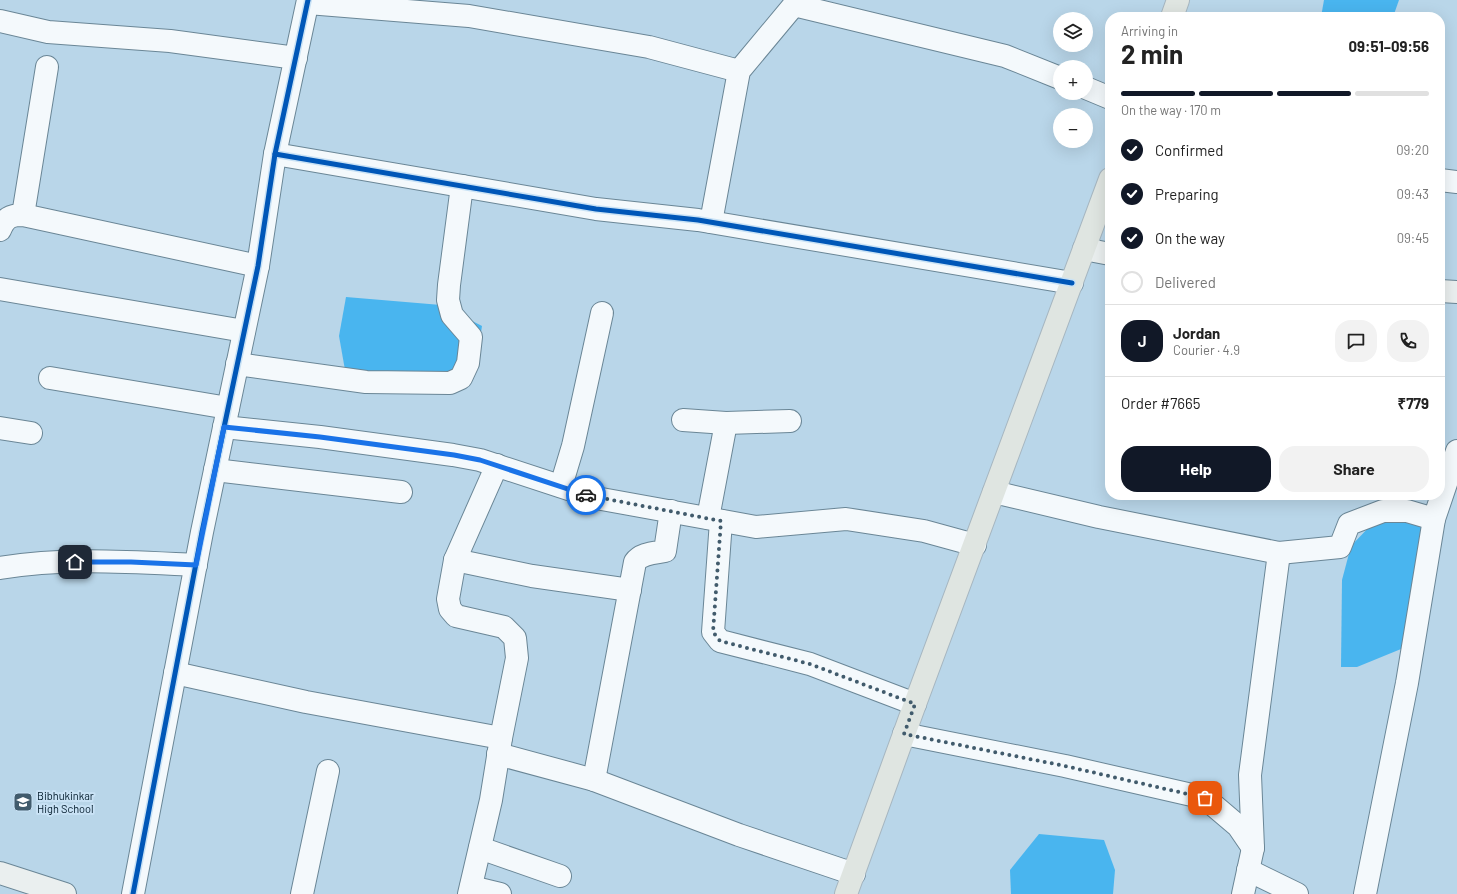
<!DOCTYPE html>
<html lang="en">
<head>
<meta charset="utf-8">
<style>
  :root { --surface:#fff; --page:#f2f2f2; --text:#222; --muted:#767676; --line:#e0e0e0; --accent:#111827 }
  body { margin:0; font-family:Barlow,sans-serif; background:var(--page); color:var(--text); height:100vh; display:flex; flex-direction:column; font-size:15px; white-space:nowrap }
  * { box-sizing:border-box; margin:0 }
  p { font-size:13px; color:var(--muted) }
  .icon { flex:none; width:22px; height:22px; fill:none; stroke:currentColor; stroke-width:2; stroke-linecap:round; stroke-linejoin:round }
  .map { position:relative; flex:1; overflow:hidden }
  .sheet { position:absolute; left:1105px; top:12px; width:340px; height:488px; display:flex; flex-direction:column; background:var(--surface); border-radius:16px; box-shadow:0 4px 16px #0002 }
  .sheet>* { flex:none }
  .controls { position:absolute; left:1053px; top:12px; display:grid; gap:8px }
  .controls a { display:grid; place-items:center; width:40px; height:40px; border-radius:50%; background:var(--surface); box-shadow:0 4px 16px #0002; font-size:20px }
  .pin { position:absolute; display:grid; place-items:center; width:34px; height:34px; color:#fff; margin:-17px; border-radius:8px; box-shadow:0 2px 6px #0006 }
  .courier { position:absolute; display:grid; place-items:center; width:40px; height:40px; margin:-20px; border:3px solid #1a73e8; border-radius:50%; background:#fff; color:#222; box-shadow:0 1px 5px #0007 }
  .overview em { font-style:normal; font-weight:700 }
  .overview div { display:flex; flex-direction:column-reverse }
  .overview { display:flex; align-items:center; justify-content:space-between; height:68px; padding:0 16px }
  h1 { font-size:26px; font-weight:700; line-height:30px }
  .bar { display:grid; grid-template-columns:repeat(4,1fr); gap:6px 4px; align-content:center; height:48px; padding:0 16px }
  .bar i { height:5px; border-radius:3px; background:var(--line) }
  .bar .active { background:var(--accent) }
  .bar p { grid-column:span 4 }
  .line { display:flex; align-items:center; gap:10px; padding:0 16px; border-top:1px solid var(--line) }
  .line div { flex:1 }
  .round { display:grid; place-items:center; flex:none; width:42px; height:42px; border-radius:16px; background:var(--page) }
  ol { padding:0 16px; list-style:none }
  li { display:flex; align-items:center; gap:12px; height:44px }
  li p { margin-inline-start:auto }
  li .icon { padding:4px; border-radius:50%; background:var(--accent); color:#fff; stroke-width:4 }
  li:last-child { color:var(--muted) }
  li i { width:22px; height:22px; border:2px solid var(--line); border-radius:50% }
  .button { display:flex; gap:8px; margin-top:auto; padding:8px 16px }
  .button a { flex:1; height:46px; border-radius:16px; background:var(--accent); color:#fff; font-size:16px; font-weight:700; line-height:46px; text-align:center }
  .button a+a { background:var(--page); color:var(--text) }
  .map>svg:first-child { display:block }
</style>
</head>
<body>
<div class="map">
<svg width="1457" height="894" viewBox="0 0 1457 894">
  <rect width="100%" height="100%" fill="#b9d6e9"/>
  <g fill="#49b5ef">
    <path d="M1324,0h75l-6,17h-72z"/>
    <path d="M346,297l95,8 41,21 -7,44 -64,5 -66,-5 -6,-34z"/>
    <path d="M1404,517l22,14 -8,54 -17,64 -44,18h-16l1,-87 9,-34 20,-21z"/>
    <path d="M1039,834l65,6 11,30 -2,24h-102l-1,-24z"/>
  </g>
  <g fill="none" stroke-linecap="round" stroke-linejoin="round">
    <defs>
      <g id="street">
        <path d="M308,3l161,13 180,31 90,24"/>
        <path d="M794,5l211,51 55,22"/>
        <path d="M0,21l48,11 122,9 126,17"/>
        <path d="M1086,88l24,10"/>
        <path d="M275,154l321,55 102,11 374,63"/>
        <path d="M1440,180l17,2"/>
        <path d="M23,215l24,-148"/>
        <path d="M711,222l28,-151 55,-66 2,-5"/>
        <path d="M0,230c5,-12 10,-15 23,-15l235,51"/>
        <path d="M0,289l244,42"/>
        <path d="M237,364l129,18 84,1 11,-5 7,-15 3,-26 -19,-22 -4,-15 1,-15 13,-99"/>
        <path d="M50,378l178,30"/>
        <path d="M683,420l43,3 64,-2"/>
        <path d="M224,427l96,10 133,18 27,5 116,38 160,29 90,-8 78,12 51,14"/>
        <path d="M0,428l31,5"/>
        <path d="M215,470l186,22"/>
        <path d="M561,486l12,-40 29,-133"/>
        <path d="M994,492l105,25 180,36 61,-6 9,-23 34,-13h24l27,8"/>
        <path d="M708,518l18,-95"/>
        <path d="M721,521l-8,111 7,9 90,23 105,40"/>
        <path d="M455,560l77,16 98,14"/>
        <path d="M0,568c64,-11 131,-6 196,-3"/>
        <path d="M175,673l131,29 195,36"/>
        <path d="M904,734l161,32 140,32 33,28 15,22"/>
        <path d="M498,754l96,26 145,55 115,39"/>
        <path d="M594,780l41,-218c6,-9 20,-9 30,-11l6,-40"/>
        <path d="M480,848l80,28"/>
        <path d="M1248,870l49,24"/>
        <path d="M471,887l29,7"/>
        <path d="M133,894l69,-362 56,-266 17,-112 33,-154"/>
        <path d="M302,894l26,-123"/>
        <path d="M469,894l22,-94 10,-62 16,-80 -2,-20 -11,-11 -48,-11 -6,-7 -2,-10 7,-39 42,-95"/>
        <path d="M1243,894l10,-46 -3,-73 29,-222"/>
        <path d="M1365,894l42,-211 27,-164 23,-68"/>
      </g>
      <g id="secondary">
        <path d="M1084,249l26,5"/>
        <path d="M1440,291l17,1"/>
        <path d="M0,873l65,21"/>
      </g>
      <g id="primary">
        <path d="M1172,17l6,-17"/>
        <path d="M846,894l69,-190 195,-525"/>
      </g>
    </defs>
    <use href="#street" stroke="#6a8696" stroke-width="24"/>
    <use href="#secondary" stroke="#6a8696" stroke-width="24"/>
    <use href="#primary" stroke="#a6b6c0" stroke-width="24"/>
    <use href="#street" stroke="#f4f9fc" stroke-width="22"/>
    <use href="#secondary" stroke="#eaefef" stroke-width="22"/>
    <use href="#primary" stroke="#dfe5e1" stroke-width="22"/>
    <defs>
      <g id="cycleway">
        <path d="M275,154l321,55 102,11 374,63"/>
        <path d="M133,894l69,-362 56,-266 17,-112 33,-154"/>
      </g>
    </defs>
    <use href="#cycleway" stroke="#c9e2f5" stroke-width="8"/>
    <use href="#cycleway" stroke="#0057b8" stroke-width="5"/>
  </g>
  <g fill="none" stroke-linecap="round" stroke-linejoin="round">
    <path stroke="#415b6c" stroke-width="4" stroke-dasharray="0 7.2" d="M586,495l135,26 -8,111 7,9 90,23 105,40 -11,30 161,32 140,32"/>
    <path stroke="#1a73e8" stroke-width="5" d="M75,562h56l65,3 28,-138 96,10 134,18 26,5 106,35"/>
  </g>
  <defs>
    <symbol id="school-square" viewBox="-11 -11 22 22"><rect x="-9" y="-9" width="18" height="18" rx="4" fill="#415b6c" stroke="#c9e2f5"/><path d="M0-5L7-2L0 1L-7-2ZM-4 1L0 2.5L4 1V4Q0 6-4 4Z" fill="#fff"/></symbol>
  </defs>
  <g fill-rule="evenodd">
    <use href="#school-square" x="12" y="791" width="22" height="22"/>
  </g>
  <g text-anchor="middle" stroke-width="4" stroke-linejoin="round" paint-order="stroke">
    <g font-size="11" fill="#001929" stroke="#c9e2f5" text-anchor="start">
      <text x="37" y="800">Bibhukinkar<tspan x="37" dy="13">High School</tspan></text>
    </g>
  </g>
</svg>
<div class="controls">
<a><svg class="icon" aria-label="layers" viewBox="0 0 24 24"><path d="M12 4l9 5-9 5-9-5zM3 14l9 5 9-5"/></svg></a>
<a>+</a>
<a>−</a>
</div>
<div class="pin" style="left:1205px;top:798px;background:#ea580c"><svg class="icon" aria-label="bag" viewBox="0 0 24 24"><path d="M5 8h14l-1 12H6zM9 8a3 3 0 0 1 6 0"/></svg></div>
<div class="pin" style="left:75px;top:562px;background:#1f2937"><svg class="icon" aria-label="home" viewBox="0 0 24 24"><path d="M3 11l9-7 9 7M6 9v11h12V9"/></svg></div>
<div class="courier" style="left:586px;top:495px"><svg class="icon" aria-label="car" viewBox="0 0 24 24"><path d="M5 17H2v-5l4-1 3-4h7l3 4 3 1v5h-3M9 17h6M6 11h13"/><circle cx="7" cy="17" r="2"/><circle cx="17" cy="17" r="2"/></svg></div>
<section class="sheet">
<div class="overview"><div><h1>2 min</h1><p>Arriving in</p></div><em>09:51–09:56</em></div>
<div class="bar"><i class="active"></i><i class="active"></i><i class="active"></i><i></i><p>On the way · 170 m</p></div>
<ol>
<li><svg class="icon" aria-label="check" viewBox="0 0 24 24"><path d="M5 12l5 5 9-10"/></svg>Confirmed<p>09:20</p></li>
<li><svg class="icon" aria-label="check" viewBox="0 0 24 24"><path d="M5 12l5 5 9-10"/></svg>Preparing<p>09:43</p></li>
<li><svg class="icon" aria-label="check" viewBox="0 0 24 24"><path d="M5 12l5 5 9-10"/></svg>On the way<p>09:45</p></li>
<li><i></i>Delivered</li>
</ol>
<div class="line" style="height:72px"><b class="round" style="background:var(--accent);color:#fff">J</b><div><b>Jordan</b><p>Courier · 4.9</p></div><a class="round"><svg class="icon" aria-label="chat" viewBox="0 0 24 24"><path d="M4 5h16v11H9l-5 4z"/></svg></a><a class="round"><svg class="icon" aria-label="phone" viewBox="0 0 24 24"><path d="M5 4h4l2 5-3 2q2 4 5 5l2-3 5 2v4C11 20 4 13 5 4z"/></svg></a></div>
<div class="line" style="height:52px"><div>Order #7665</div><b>₹779</b></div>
<div class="button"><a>Help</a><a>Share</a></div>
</section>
</div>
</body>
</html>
